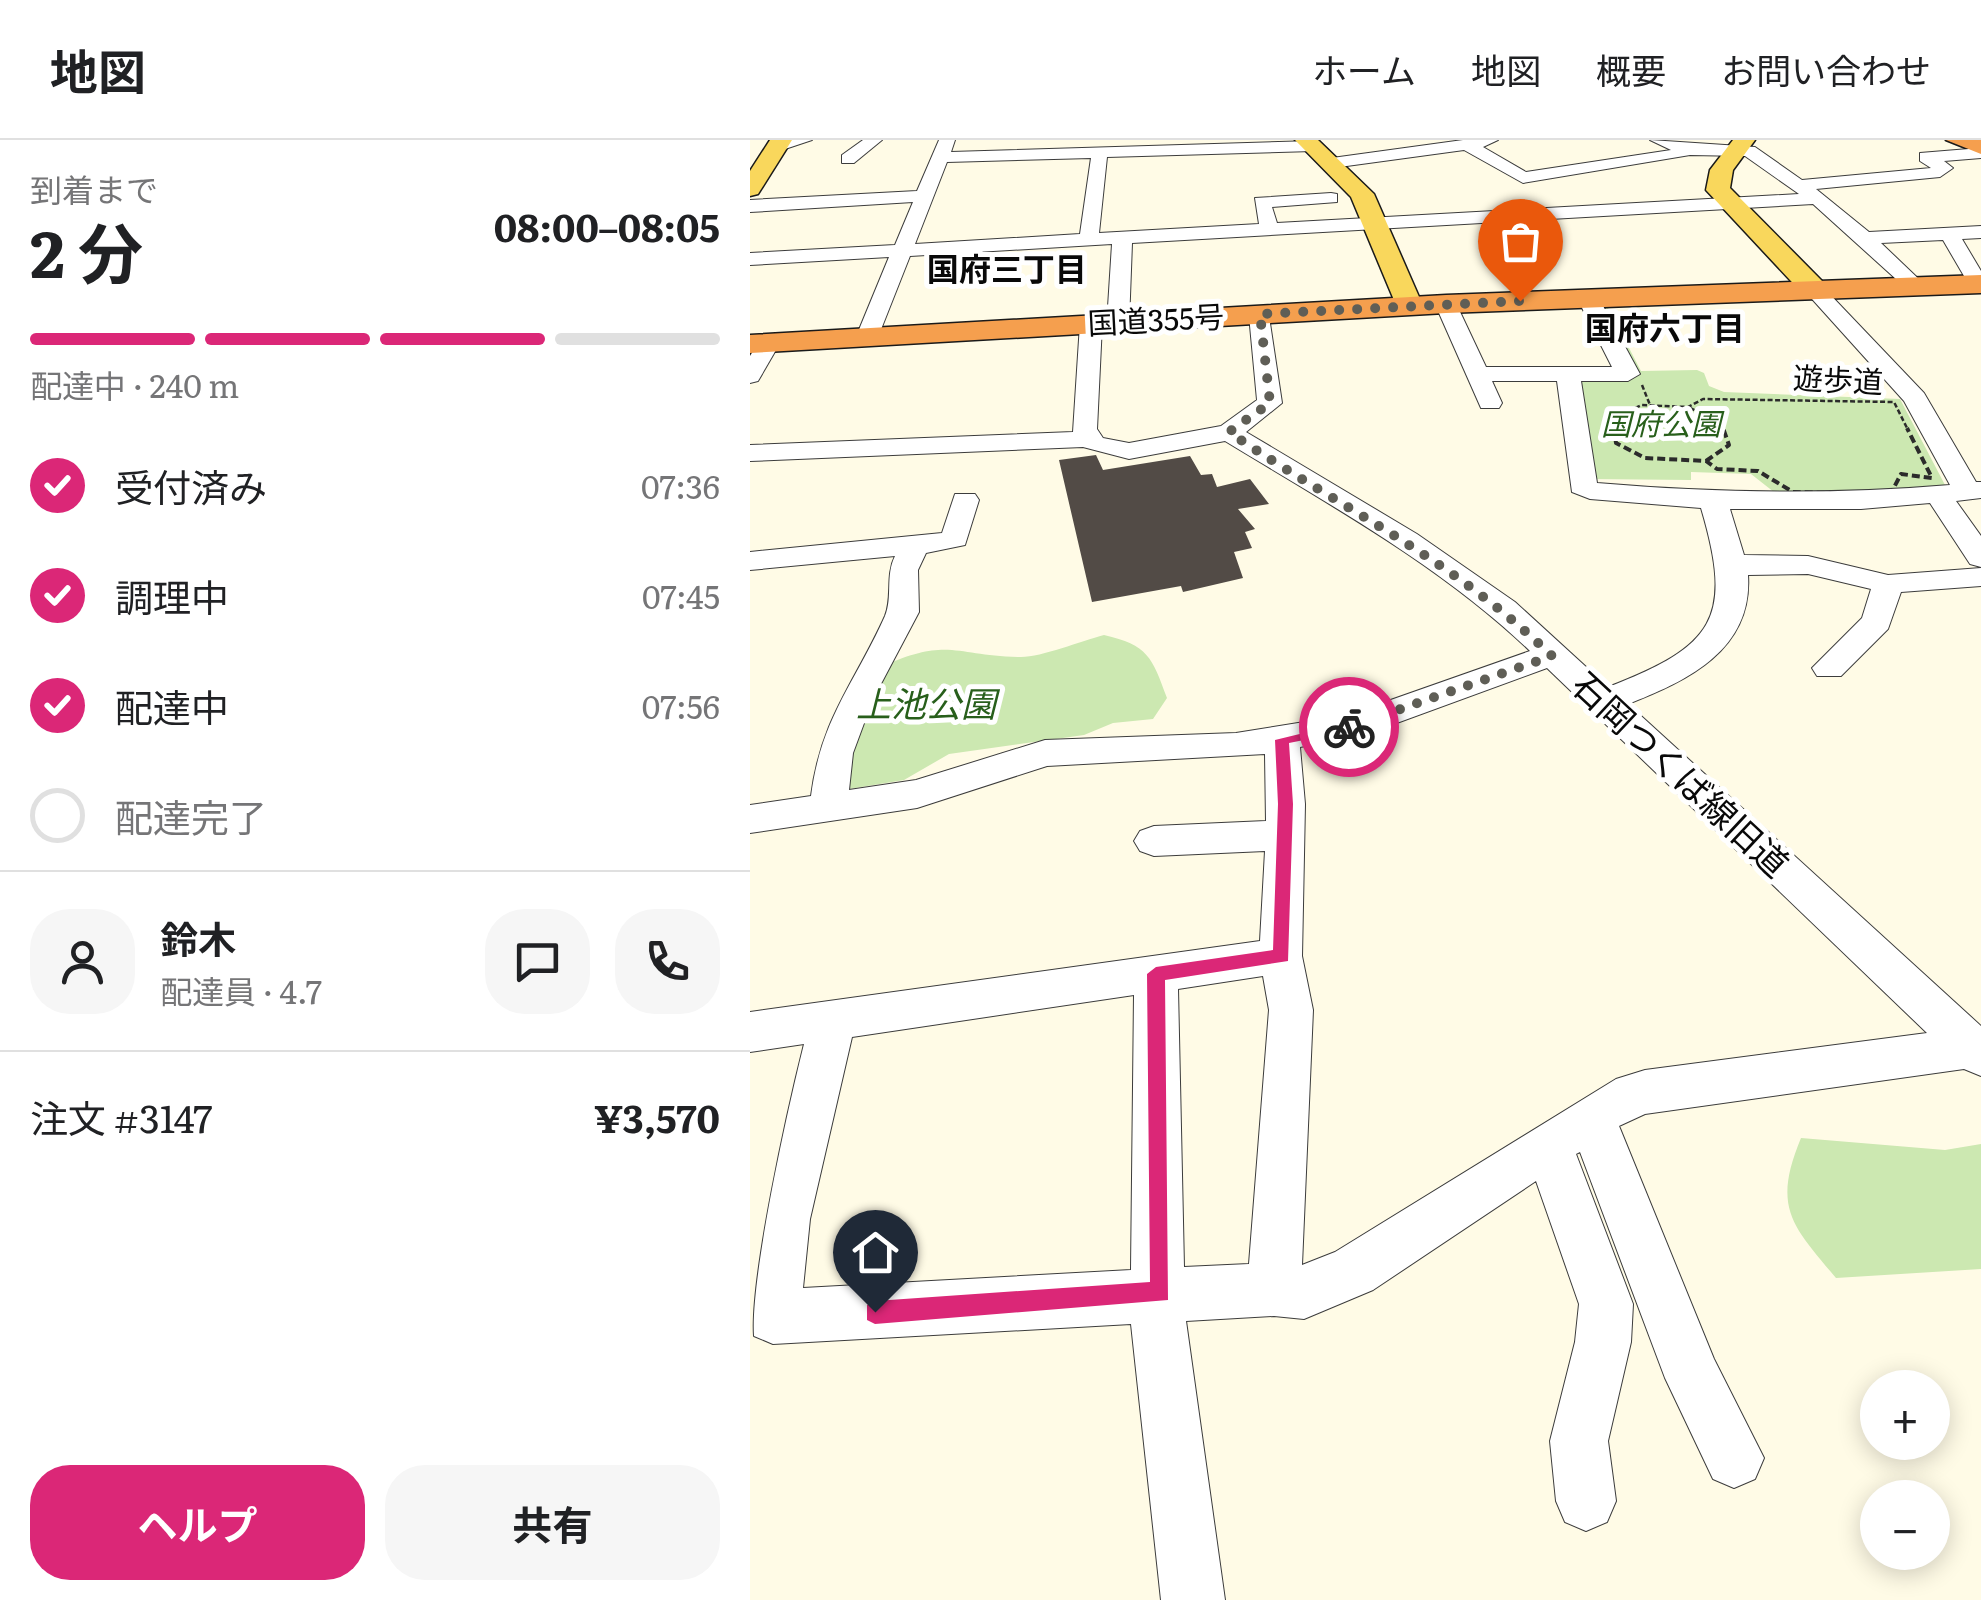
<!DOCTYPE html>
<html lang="ja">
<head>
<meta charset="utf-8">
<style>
  :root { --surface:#fff; --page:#f6f6f6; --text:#202124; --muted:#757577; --line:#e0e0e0; --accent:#db2777 }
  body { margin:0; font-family:Literata,"Noto Sans JP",serif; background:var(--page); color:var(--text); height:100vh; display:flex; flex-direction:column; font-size:38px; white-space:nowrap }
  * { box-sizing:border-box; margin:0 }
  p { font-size:32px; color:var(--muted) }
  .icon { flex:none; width:55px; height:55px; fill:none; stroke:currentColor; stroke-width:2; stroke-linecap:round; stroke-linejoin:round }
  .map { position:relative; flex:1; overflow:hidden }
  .details { display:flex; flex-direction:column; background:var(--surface); width:750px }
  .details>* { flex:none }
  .tools { position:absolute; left:1110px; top:1230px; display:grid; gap:20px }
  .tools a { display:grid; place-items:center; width:90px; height:90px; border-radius:50%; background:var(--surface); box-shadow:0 5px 25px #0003; font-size:50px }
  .pin { position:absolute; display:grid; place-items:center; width:85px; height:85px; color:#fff; margin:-102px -42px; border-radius:50% 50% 50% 0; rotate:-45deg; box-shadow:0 0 10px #0007 }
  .pin .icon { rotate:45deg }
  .courier { position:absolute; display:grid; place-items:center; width:100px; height:100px; margin:-50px; border:8px solid #db2777; border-radius:50%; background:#fff; color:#222; box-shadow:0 2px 12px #0007 }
  .summary em { font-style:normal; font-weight:700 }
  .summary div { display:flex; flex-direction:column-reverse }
  .summary { display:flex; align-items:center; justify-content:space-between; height:170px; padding:0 30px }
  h1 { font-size:65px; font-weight:700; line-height:75px }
  .bar { display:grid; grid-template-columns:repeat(4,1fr); gap:15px 10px; align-content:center; height:120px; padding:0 30px }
  .bar i { height:12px; border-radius:8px; background:var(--line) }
  .bar .active { background:var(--accent) }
  .bar p { grid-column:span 4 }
  .line { display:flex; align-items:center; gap:25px; padding:0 30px; border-top:2px solid var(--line) }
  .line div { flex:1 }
  .round { display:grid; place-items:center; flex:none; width:105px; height:105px; border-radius:40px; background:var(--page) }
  ol { padding:0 30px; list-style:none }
  li { display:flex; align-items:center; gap:30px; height:110px }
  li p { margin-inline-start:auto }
  li .icon { padding:10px; border-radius:50%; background:var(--accent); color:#fff; stroke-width:4 }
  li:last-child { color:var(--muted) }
  li i { width:55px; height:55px; border:5px solid var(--line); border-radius:50% }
  .primary-button { display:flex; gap:20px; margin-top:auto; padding:20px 30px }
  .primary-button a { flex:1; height:115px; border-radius:40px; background:var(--accent); color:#fff; font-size:40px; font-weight:700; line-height:115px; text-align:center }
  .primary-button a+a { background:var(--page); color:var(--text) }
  header { display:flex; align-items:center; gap:60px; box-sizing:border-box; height:140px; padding:0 50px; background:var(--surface); border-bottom:2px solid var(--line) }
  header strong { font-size:48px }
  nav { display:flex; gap:55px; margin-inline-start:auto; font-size:35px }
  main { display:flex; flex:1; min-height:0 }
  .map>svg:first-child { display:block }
</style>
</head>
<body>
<header>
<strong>地図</strong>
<nav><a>ホーム</a><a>地図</a><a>概要</a><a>お問い合わせ</a></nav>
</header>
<main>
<section class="details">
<div class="summary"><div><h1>2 分</h1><p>到着まで</p></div><em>08:00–08:05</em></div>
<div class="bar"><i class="active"></i><i class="active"></i><i class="active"></i><i></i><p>配達中 · 240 m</p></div>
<ol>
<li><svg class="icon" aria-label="check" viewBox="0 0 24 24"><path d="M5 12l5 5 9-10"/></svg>受付済み<p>07:36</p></li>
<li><svg class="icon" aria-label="check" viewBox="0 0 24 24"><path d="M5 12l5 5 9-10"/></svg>調理中<p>07:45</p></li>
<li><svg class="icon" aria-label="check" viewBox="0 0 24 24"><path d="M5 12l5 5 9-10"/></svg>配達中<p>07:56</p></li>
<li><i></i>配達完了</li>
</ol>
<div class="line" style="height:180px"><a class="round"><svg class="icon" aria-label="person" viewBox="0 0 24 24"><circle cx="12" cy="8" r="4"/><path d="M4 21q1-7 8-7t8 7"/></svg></a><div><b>鈴木</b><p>配達員 · 4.7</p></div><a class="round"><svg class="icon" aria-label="chat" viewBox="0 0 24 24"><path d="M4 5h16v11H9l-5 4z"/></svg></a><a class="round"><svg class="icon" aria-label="phone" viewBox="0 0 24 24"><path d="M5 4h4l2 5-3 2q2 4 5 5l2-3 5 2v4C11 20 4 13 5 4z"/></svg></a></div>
<div class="line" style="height:130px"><div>注文 #3147</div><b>¥3,570</b></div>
<div class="primary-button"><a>ヘルプ</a><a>共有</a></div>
</section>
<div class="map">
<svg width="1231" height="1460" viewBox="0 0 1231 1460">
  <rect width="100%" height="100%" fill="#fffbe6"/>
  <g fill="#cce8b1">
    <path d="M856,164l35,67 56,-1 7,3 5,13 15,6 176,7 45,86 -6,8 -160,3 -28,-22 -60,-2v8l-105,-1 -10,-102 57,1 -36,-73z"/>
    <path d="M354,495c44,10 48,22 63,63l-14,21 -40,4 -29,12 -135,19 -45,26 -61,10 7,-48 34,-76c65,-30 74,-9 137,-9 21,0 60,-16 83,-22z"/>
    <path d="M1051,998l144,12 36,-6v125l-145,9c-44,-53 -64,-70 -35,-140z"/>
  </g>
  <path fill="#524b46" d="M346,315l7,15 87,-14 11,19 11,-1 5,13 33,-8 19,25 -31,5 17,20 -10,3 7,16 -18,4 9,26 -60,14 -2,-6 -89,16 -33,-142z"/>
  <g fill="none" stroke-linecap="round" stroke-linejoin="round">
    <defs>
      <g id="minor">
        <path d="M34,0h28l-36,12 -8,-5z"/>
        <path d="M113,0h19l-28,23h-12v-8z"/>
        <path d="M189,0h16l-4,12 362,-11 8,5 -8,5 -206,6 -8,76 160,-9 -4,-26 76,-5 6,1v8l-65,5 5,16 522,-29 -54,-38 -55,-1 -167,28 -59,-33 -132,18 -9,-5 9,-5 131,-18h35l-15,7 43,25 145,-22 -21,-10 105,7 47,33 129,-12 -11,-7v-8l61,-5v10l-37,3 9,7 -13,9 -124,12 53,43 112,-6v12l-19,1 19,32v19l-10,-2 -28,-48 -62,3 44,42 -4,4h-14l-94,-85 -681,39 -3,80 -11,7 -11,-7 5,-79 -202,12 -32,81 -11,7 -11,-7 33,-80 -139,8v-12l145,-8 18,-43 -163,10v-12l167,-9zM341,18l-11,76 -165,10 32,-82z"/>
        <path d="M1064,143l7,2 103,108 52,89h5v16l-25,3 25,35v31l-11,-3 -40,-61 -69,6h-131l14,46 64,1 80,19 93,-7v18l-80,6 -13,37 -47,47h-24l-5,-8 50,-50 9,-29 -63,-15 -60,1c5,75 -61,106 -120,129l353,322v50l-17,-7 -319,45 -26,12 95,233 50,99 -9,21 -21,9 -21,-9 -48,-101 -85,-226 -4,2 57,150 -2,38 -23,99 8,60 -9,21 -21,9 -21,-9 -9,-21 -6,-60 25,-99 4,-38 -43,-123 -163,109 -69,29 -30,-3 -88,5 39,279h-64l-30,-276 -358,20 -19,-8c-4,-58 34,-228 50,-292l-54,8v-40l510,-71 5,-90 -111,5 -14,-5 -6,-10 6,-10 14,-5 112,-5 -1,-67 -218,12 -130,42 -167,25v-28l61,-9c10,-78 44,-113 74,-180 8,-19 0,-40 10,-60l-145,14v-18l192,-19 13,-39h20l4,6 -14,45 -39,8 -8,17 1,42 -46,87 -20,54 -4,37 67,-10 129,-40 191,-7 112,-18 182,-64c-90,-86 -200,-146 -305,-210l-96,18 -46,-12 -333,14v-16l323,-13 7,-108 11,-7 11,7 -5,105 6,9 26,5 92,-17 36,-26 -8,-85 11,-7 8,2 14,93 -36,29 171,102 98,68 93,85c106,-41 126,-68 93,-179l-111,-9 -18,-7 -15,-111h-65l10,22 -3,5h-18l-46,-104 3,-5h16l32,68h126l-35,-69 11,-6 8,1 44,81 -12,7h-47l16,102c118,10 234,12 353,2l-46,-84 -101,-112zM797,528l380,365 -282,37 -29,9 -281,173 -33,13 11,-255 -11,-54 3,-152 -5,-57 64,-12zM513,836l6,34 -20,254 -65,3 -6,-278zM384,855l-3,275 -328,18 7,-69 42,-182z"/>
        <path d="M19,196l11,7 -22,38 -8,2v-27l11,-18z"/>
      </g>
      <g id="major">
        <path d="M20,0h22l-34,54 -8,2v-25z"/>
        <path d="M545,0h23l56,54 49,112 -4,6h-20l-48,-115z"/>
        <path d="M983,0h22l-22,30 -3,18 94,95 4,6 -4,6h-20l-98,-105 4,-20z"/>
      </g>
      <g id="highway">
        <path d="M1196,0h35v14z"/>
        <path d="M1231,135v18l-535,20 -696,40v-18l696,-40z"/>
      </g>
    </defs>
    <use href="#minor" stroke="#3c3c3c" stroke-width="2"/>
    <use href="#major" stroke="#1a1a1a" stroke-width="3"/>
    <use href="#highway" stroke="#1a1a1a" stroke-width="3"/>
    <g stroke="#2b2b2b" stroke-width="2.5" stroke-dasharray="5 2.5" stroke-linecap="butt">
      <path d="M892,245l8,20"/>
      <path d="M940,268l32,15 2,7"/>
      <path d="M864,290l-2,-12 30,-13 46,2 15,-8 191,3 14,28"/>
    </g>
    <g stroke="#2b2b2b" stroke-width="4" stroke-dasharray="8 4" stroke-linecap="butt">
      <path d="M864,288l2,15 29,15 61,3 11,8 41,2 35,21 97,3 11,-21 31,4 -25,-50"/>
      <path d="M956,321l23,-16 -6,-17"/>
    </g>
    <use href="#minor" fill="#fff" fill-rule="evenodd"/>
    <use href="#major" fill="#f9d75c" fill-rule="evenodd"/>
    <use href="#highway" fill="#f59f4e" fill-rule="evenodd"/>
  </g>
  <path fill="#db2777" d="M599,582l7,5 -2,3 -65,13 4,61 -5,157 -123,19 3,320 -293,24 -8,-4v-15l8,-4 275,-19 -3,-308 9,-7 117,-17 5,-146 -3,-64z"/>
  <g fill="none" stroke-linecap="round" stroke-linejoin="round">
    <path stroke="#5f5e56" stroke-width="10" stroke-dasharray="0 18" d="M599,587l203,-71c-102,-99 -209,-146 -323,-224l41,-29 -10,-89 260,-13"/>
  </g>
  <g text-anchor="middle" stroke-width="10" stroke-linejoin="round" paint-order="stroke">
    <g font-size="30" fill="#090909" stroke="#fff">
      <text transform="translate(406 181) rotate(-3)" y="10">国道355号</text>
      <text transform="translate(1088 241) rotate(3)" y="10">遊歩道</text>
    </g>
    <g font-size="30" font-style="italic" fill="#285f1b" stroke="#fff">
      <text x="911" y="295">国府公園</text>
    </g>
    <g font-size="32" font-weight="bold" fill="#090909" stroke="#fff">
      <text x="257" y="141">国府三丁目</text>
      <text x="915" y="200">国府六丁目</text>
    </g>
    <g font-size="35" font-style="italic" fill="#285f1b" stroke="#fff">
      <text x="176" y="577">上池公園</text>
    </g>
    <g font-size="35" fill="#090909" stroke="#fff">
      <text transform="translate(930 635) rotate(43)" y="12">石岡つくば線旧道</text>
    </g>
  </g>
</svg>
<div class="tools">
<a>+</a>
<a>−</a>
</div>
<div class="pin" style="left:770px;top:161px;background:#ea580c"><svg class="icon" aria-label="bag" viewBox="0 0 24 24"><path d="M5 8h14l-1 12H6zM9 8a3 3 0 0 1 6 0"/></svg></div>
<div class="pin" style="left:125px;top:1172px;background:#1f2937"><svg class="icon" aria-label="home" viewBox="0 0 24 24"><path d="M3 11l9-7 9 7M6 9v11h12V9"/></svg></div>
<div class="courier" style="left:599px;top:587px"><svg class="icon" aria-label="bike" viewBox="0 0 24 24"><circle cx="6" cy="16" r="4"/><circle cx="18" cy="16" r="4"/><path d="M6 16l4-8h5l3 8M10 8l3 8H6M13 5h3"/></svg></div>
</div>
</main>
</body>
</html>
